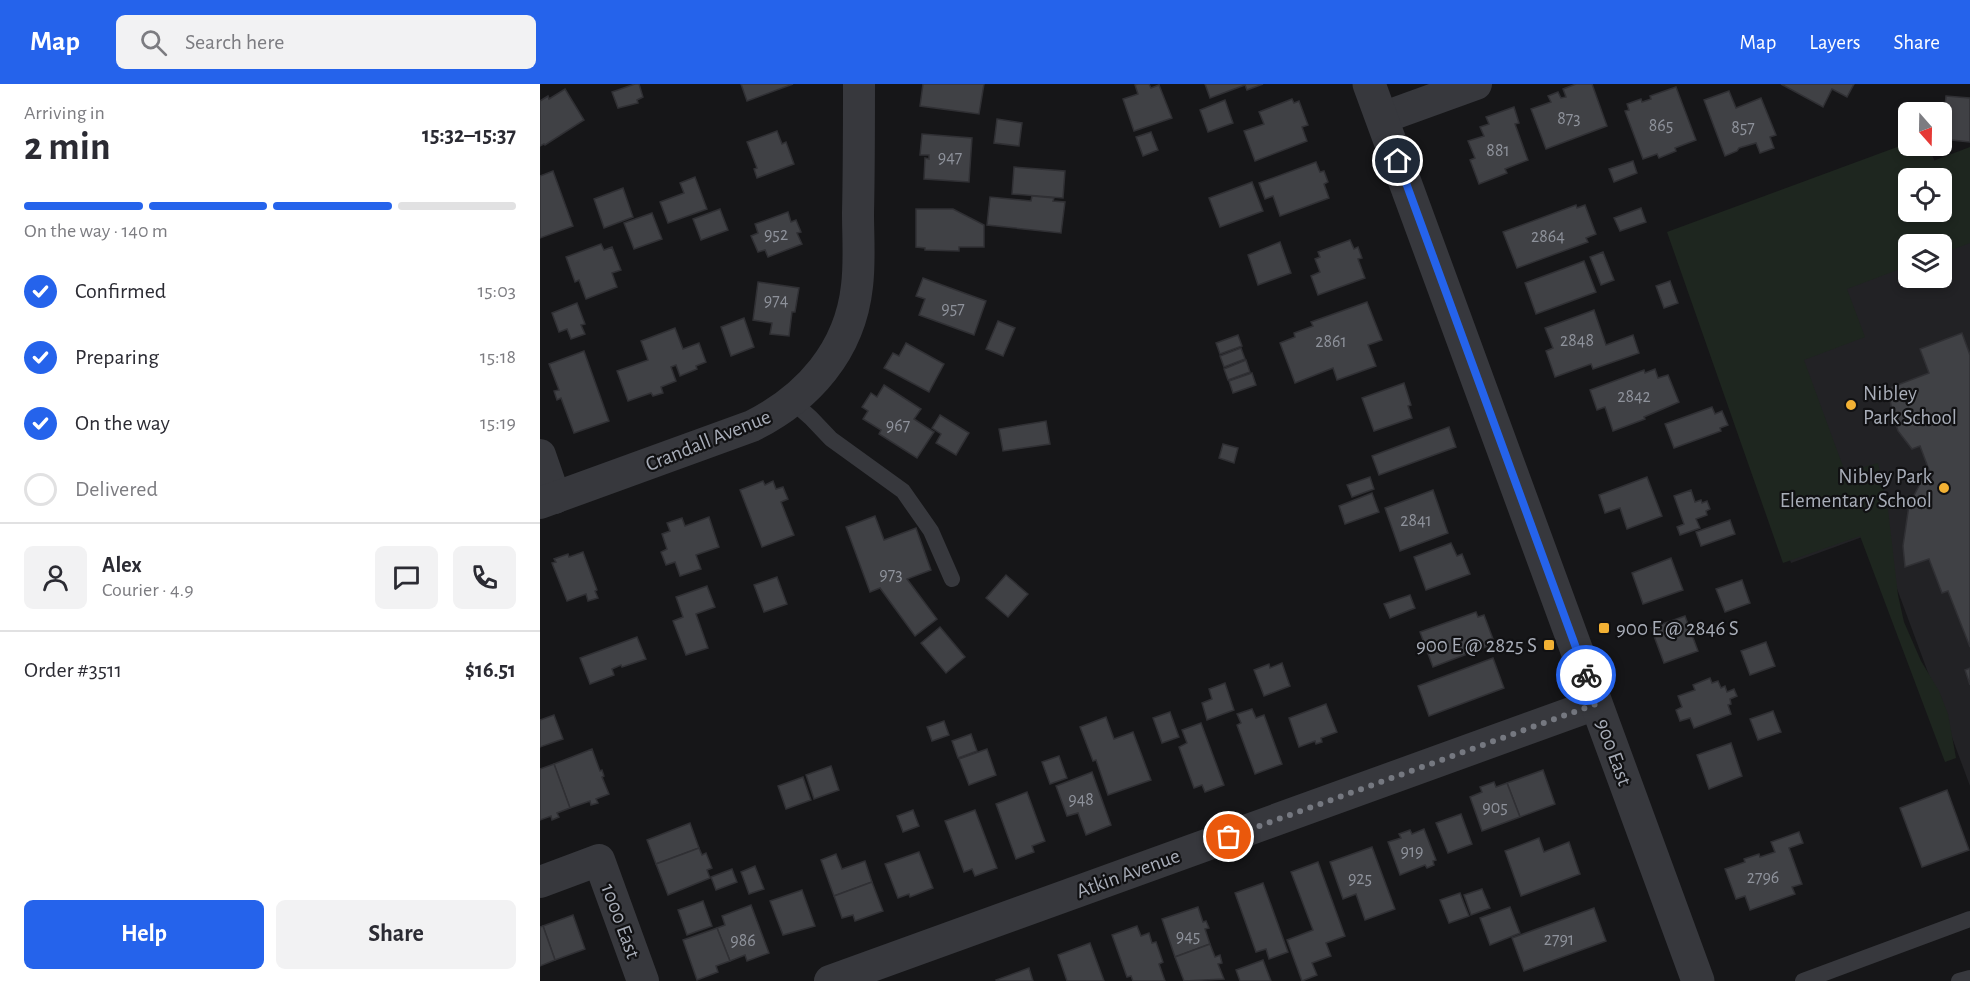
<!DOCTYPE html>
<html lang="en">
<head>
<meta charset="utf-8">
<style>
  :root { --surface:#fff; --page:#f2f2f3; --text:#2b2b33; --muted:#7c7c81; --line:#e1e1e2; --accent:#2563eb }
  body { margin:0; font-family:"Alegreya Sans",sans-serif; background:var(--page); color:var(--text); height:100vh; display:flex; flex-direction:column; font-size:22px; white-space:nowrap }
  * { box-sizing:border-box; margin:0 }
  p { font-size:20px; color:var(--muted) }
  .icon { flex:none; width:33px; height:33px; fill:none; stroke:currentColor; stroke-width:2; stroke-linecap:round; stroke-linejoin:round }
  .map { position:relative; flex:1; overflow:hidden }
  .drawer { display:flex; flex-direction:column; background:var(--surface); width:540px }
  .drawer>* { flex:none }
  .needle { width:39px; rotate:160deg }
  .buttons { position:absolute; left:1358px; top:18px; display:grid; gap:12px }
  .buttons a { display:grid; place-items:center; width:54px; height:54px; border-radius:9px; background:var(--surface); box-shadow:0 3px 9px #0003; font-size:30px }
  .pin { position:absolute; display:grid; place-items:center; width:51px; height:51px; color:#fff; margin:-26px; border:3px solid #fff; border-radius:50%; box-shadow:0 2px 6px #0007 }
  .courier { position:absolute; display:grid; place-items:center; width:60px; height:60px; margin:-30px; border:4px solid #2563eb; border-radius:50%; background:#fff; color:#222; box-shadow:0 2px 8px #0007 }
  .headline em { font-style:normal; font-weight:700 }
  .headline div { display:flex; flex-direction:column-reverse }
  .headline { display:flex; align-items:center; justify-content:space-between; height:102px; padding:0 24px }
  h1 { font-size:39px; font-weight:700; line-height:45px }
  .bar { display:grid; grid-template-columns:repeat(4,1fr); gap:9px 6px; align-content:center; height:72px; padding:0 24px }
  .bar i { height:8px; border-radius:4px; background:var(--line) }
  .bar .active { background:var(--accent) }
  .bar p { grid-column:span 4 }
  .line { display:flex; align-items:center; gap:15px; padding:0 24px; border-top:2px solid var(--line) }
  .line div { flex:1 }
  .round { display:grid; place-items:center; flex:none; width:63px; height:63px; border-radius:9px; background:var(--page) }
  ol { padding:0 24px; list-style:none }
  li { display:flex; align-items:center; gap:18px; height:66px }
  li p { margin-inline-start:auto }
  li .icon { padding:6px; border-radius:50%; background:var(--accent); color:#fff; stroke-width:4 }
  li:last-child { color:var(--muted) }
  li i { width:33px; height:33px; border:3px solid var(--line); border-radius:50% }
  .cta { display:flex; gap:12px; margin-top:auto; padding:12px 24px }
  .cta a { flex:1; height:69px; border-radius:9px; background:var(--accent); color:#fff; font-size:24px; font-weight:700; line-height:69px; text-align:center }
  .cta a+a { background:var(--page); color:var(--text) }
  header { display:flex; align-items:center; gap:36px; box-sizing:border-box; height:84px; padding:0 30px; background:var(--accent); color:#fff }
  header strong { font-size:28px }
  nav { display:flex; gap:33px; margin-inline-start:auto; font-size:21px }
  .search { width:420px; height:54px; background:var(--page); display:flex; align-items:center; gap:15px; box-sizing:border-box; padding:0 21px; border-radius:9px; color:var(--muted); font-size:22px }
  main { display:flex; flex:1; min-height:0 }
  .map>svg:first-child { display:block }
</style>
</head>
<body>
<header>
<strong>Map</strong>
<div class="search"><svg class="icon" aria-label="search" viewBox="0 0 24 24"><circle cx="10" cy="10" r="6"/><path d="M15 15l6 6"/></svg>Search here</div>
<nav><a>Map</a><a>Layers</a><a>Share</a></nav>
</header>
<main>
<section class="drawer">
<div class="headline"><div><h1>2 min</h1><p>Arriving in</p></div><em>15:32–15:37</em></div>
<div class="bar"><i class="active"></i><i class="active"></i><i class="active"></i><i></i><p>On the way · 140 m</p></div>
<ol>
<li><svg class="icon" aria-label="check" viewBox="0 0 24 24"><path d="M5 12l5 5 9-10"/></svg>Confirmed<p>15:03</p></li>
<li><svg class="icon" aria-label="check" viewBox="0 0 24 24"><path d="M5 12l5 5 9-10"/></svg>Preparing<p>15:18</p></li>
<li><svg class="icon" aria-label="check" viewBox="0 0 24 24"><path d="M5 12l5 5 9-10"/></svg>On the way<p>15:19</p></li>
<li><i></i>Delivered</li>
</ol>
<div class="line" style="height:108px"><a class="round"><svg class="icon" aria-label="person" viewBox="0 0 24 24"><circle cx="12" cy="8" r="4"/><path d="M4 21q1-7 8-7t8 7"/></svg></a><div><b>Alex</b><p>Courier · 4.9</p></div><a class="round"><svg class="icon" aria-label="chat" viewBox="0 0 24 24"><path d="M4 5h16v11H9l-5 4z"/></svg></a><a class="round"><svg class="icon" aria-label="phone" viewBox="0 0 24 24"><path d="M5 4h4l2 5-3 2q2 4 5 5l2-3 5 2v4C11 20 4 13 5 4z"/></svg></a></div>
<div class="line" style="height:78px"><div>Order #3511</div><b>$16.51</b></div>
<div class="cta"><a>Help</a><a>Share</a></div>
</section>
<div class="map">
<svg width="1430" height="897" viewBox="0 0 1430 897">
  <rect width="100%" height="100%" fill="#161618"/>
  <path fill="#222225" fill-rule="evenodd" d="M1378,62h11l9,25 32,-12v627l-94,-254 -85,31 -121,-325zM1368,94h33v34h-33zM1368,160h33v34h-33z"/>
  <path fill="#1e261f" fill-rule="evenodd" d="M1368,59v3h19l6,15 37,-14v96l-29,11v-10h-33v22l-61,23 18,48 -61,23 41,112 33,-9 10,47 10,85 6,27 17,39 18,30 9,23 8,44 -11,4 -85,-226 -77,27 -116,-331zM1368,94h33v34h-33z"/>
  <g fill="#404145" stroke="#303034" stroke-width="1.5">
    <path d="M95,0h4l4,13 -6,3 1,3 -20,5 -6,-16z"/>
    <path d="M201,0h52l-46,17z"/>
    <path d="M383,0h61l-5,30 -59,-8z"/>
    <path d="M598,0h11l2,4 8,-3 13,33 -38,13 -11,-32 15,-5 -3,-9z"/>
    <path d="M665,0h58l-16,6 -2,-5 -35,13z"/>
    <path d="M1036,0h16l15,42 -61,23 -15,-40 20,-7 -3,-6 10,-4 3,6 5,-1 -3,-8z"/>
    <path d="M1241,0h73l-7,13 -15,-8 -9,18z"/>
    <path d="M1136,3l20,53 -21,8 1,3 -17,7 -2,-4 -14,5 -18,-48 4,-1 -2,-6 14,-5 1,3 9,-3 -1,-3z"/>
    <path d="M25,5l19,31 -39,25 -1,-1 -4,2v-45l8,-5 1,3z"/>
    <path d="M1189,7l7,17 25,-10 15,37 -6,2 4,11 -14,5 -4,-10 -17,5 -2,3 -12,5 -21,-56z"/>
    <path d="M1406,12l24,2v44l-28,-3z"/>
    <path d="M752,15l2,4 5,-2 9,24 -6,2 5,14 -52,20 -11,-30 20,-7 -5,-12z"/>
    <path d="M685,16l8,23 -25,9 -8,-22z"/>
    <path d="M974,23l5,16 -4,1 13,36 -23,9 2,4 -28,11 -9,-24 5,-2 -7,-17 16,-5 -4,-9 9,-3 -3,-7z"/>
    <path d="M457,35l25,4 -3,23 -25,-3z"/>
    <path d="M237,47l5,13 4,-2 8,22 -37,14 -3,-9 3,-1 -10,-26z"/>
    <path d="M611,48l7,18 -15,6 -7,-19z"/>
    <path d="M382,50l50,4 -3,44 -45,-3 1,-21 4,1v-4h-9z"/>
    <path d="M1093,77l4,12 -23,9 -5,-13z"/>
    <path d="M776,78l4,10 4,-1 4,11 -4,2 5,14 -49,18 -7,-20 -8,3 -6,-16z"/>
    <path d="M474,83l51,4 -2,27 -51,-4z"/>
    <path d="M13,87l20,55 -33,12v-62z"/>
    <path d="M155,93l12,32 -39,14 -8,-21 24,-9 -4,-10z"/>
    <path d="M712,98l11,29 -43,16 -11,-29z"/>
    <path d="M83,104l10,29 -29,11 -10,-29z"/>
    <path d="M492,112l22,2 -1,3 12,1 -4,31 -74,-8 3,-28 41,4z"/>
    <path d="M1036,121l1,3 8,-3 11,29 -10,4 2,4 -71,26 -14,-36z"/>
    <path d="M1101,124l5,14 -26,9 -6,-13z"/>
    <path d="M180,125l8,21 -27,10 -8,-21z"/>
    <path d="M376,125h37l31,16v22h-25v4l-34,-1v-2l-9,-1z"/>
    <path d="M248,128l3,10 5,-2 5,12 -4,1 5,11 -34,13 -3,-7 -7,2 -7,-16 7,-3 -3,-9z"/>
    <path d="M112,129l10,26 -28,10 -10,-26z"/>
    <path d="M810,156l4,9 4,-2 4,11 -4,1 7,19 -47,17 -7,-19 9,-4 -5,-13 5,-2 -2,-5z"/>
    <path d="M740,158l11,31 -33,12 -10,-30z"/>
    <path d="M61,160l3,6 8,-3 9,23 -9,3 5,14 -31,12 -7,-19 -4,2 -9,-25z"/>
    <path d="M1063,168l11,28 -13,5 -11,-28z"/>
    <path d="M1044,177l12,31 -60,22 -11,-31z"/>
    <path d="M383,194l63,23 -12,34 -55,-20 6,-16 -9,-3z"/>
    <path d="M1130,197l8,22 -14,5 -8,-22z"/>
    <path d="M218,198l41,6 -4,24h-3l-3,24 -19,-2 2,-11 -19,-3z"/>
    <path d="M827,218l15,38 -14,5 8,21 -39,14 -4,-12 -38,15 -15,-40 15,-6 -1,-4 19,-7 -2,-4z"/>
    <path d="M37,219l8,21 -4,1 4,9 -14,5 -4,-10 -8,3 -7,-19z"/>
    <path d="M1054,226l12,35 27,-10 6,18 -46,16 -2,-5 -36,13 -9,-26 7,-3 -8,-20z"/>
    <path d="M204,234l10,29 -23,9 -10,-29z"/>
    <path d="M458,237l17,7 -12,28 -17,-7z"/>
    <path d="M135,244l8,21 16,-6 7,19 -10,4 1,3 -17,7 -4,-11 -5,2 5,14 -15,6 2,6 -10,3 -2,-3 -23,8 -11,-30 31,-11 -7,-19z"/>
    <path d="M1422,249l8,22v292l-22,-56 -6,2 -13,-34 -24,8 -2,-21 6,-41 12,-23 11,-4 -12,-32 -8,3 -14,-18 -6,-19 -2,-13 2,-12 37,-14 -9,-24z"/>
    <path d="M698,251l4,11 -22,8 -4,-11z"/>
    <path d="M366,259l38,21 -15,28 -45,-24 9,-15 6,3z"/>
    <path d="M701,264l4,11 -21,8 -4,-11z"/>
    <path d="M44,267l25,70 -35,12 -13,-35 -4,2 -3,-9 5,-1 -10,-26z"/>
    <path d="M706,276l4,12 -22,8 -4,-11z"/>
    <path d="M1115,285l3,9 10,-3 11,27 -35,15 1,2 -32,12 -8,-24 -8,3 -7,-20 54,-20 1,3z"/>
    <path d="M712,289l4,12 -23,8 -4,-12z"/>
    <path d="M864,299l7,22 -3,1 4,12 -38,13 -12,-33z"/>
    <path d="M344,301l37,24 -7,10 20,13 -17,26 -38,-24 2,-4 -18,-11 5,-8 -6,-4 9,-14 6,4z"/>
    <path d="M1172,323l3,7 7,-3 6,14 -8,3 1,3 -47,17 -9,-24z"/>
    <path d="M400,331l29,18 -13,22 -20,-12 5,-9 -9,-6z"/>
    <path d="M506,337l4,23 -47,7 -4,-22z"/>
    <path d="M909,343l7,20 -77,28 -7,-19z"/>
    <path d="M683,360l15,4 -4,15 -15,-5z"/>
    <path d="M830,393l4,12 -22,8 -5,-12z"/>
    <path d="M1107,393l15,39 -35,13 -7,-21 -15,5 -6,-18z"/>
    <path d="M223,397l2,4 8,-4 3,8 7,-2 5,12 -7,3 13,33 -32,12 -22,-57z"/>
    <path d="M893,406l15,43 -48,18 -15,-43z"/>
    <path d="M1151,406l4,12 6,-2 1,3 5,-2 3,8 -4,2 1,4 -11,4 4,9 -20,7 -3,-8 7,-3 -10,-28z"/>
    <path d="M832,409l7,19 -34,12 -6,-18z"/>
    <path d="M335,432l9,24 32,-12 15,42 -24,9 30,40 -22,17 -35,-48 -10,4 -24,-65z"/>
    <path d="M169,433l10,30 -23,8 5,14 -21,7 -5,-14 -9,3 -5,-13 6,-3 -5,-15 8,-3 -3,-8 15,-5 3,8z"/>
    <path d="M1190,436l5,14 -34,12 -5,-14z"/>
    <path d="M911,459l6,13 5,-2 8,20 -44,16 -12,-33z"/>
    <path d="M43,468l14,38 -2,1 3,7 -10,3 -2,-7 -19,7 -15,-38 4,-1 -2,-3 14,-5 1,3z"/>
    <path d="M1131,474l12,32 -40,14 -11,-31z"/>
    <path d="M466,491l22,19 -20,23 -22,-19z"/>
    <path d="M237,493l10,27 -23,8 -10,-27z"/>
    <path d="M1202,496l8,23 -25,9 -9,-23z"/>
    <path d="M167,502l8,21 -19,7 12,34 -22,7 -13,-34 10,-4 -7,-20z"/>
    <path d="M870,511l5,13 -25,10 -6,-14z"/>
    <path d="M936,528l2,5 6,-2 9,24 -7,3 2,4 -55,21 -13,-35z"/>
    <path d="M1145,532l13,35 -34,12 -13,-35z"/>
    <path d="M400,543l25,30 -19,16 -25,-30z"/>
    <path d="M97,553l9,22 -24,8 -1,-2 -9,4 2,6 -24,9 -10,-26z"/>
    <path d="M1226,558l9,24 -25,9 -9,-24z"/>
    <path d="M953,574l11,30 -75,28 -11,-30z"/>
    <path d="M742,579l8,23 -26,10 -10,-26 15,-6 1,4z"/>
    <path d="M1430,584v17l-5,-15z"/>
    <path d="M1170,594l2,5 6,-2 3,7 4,-2 2,6 7,-3 3,7 -7,3 1,5 -3,1 3,9 -37,14 -4,-10 -10,3 -4,-11 6,-3 -4,-11 17,-6 -2,-5z"/>
    <path d="M685,599l9,27 -27,10 -5,-17 10,-4 -3,-10z"/>
    <path d="M786,620l11,28 -16,6 1,4 -6,2 -1,-3 -16,6 -10,-29z"/>
    <path d="M712,625l4,9 8,-3 18,49 -27,10 -18,-49 4,-2 -4,-9z"/>
    <path d="M1233,627l8,21 -23,8 -8,-21z"/>
    <path d="M630,628l9,25 -17,6 -9,-25z"/>
    <path d="M14,631l9,24 -23,8v-27z"/>
    <path d="M566,633l8,22 19,-7 18,48 -43,15 -12,-35 -3,1 -13,-34z"/>
    <path d="M404,637l5,14 -17,6 -5,-14z"/>
    <path d="M661,639l23,62 -19,7 -3,-7 -8,3 -15,-41 8,-4 -5,-13z"/>
    <path d="M431,650l6,17 -19,7 -6,-17z"/>
    <path d="M1191,659l11,33 -33,13 -12,-34z"/>
    <path d="M52,665l8,22 2,-1 2,6 -2,1 7,17 -13,5 2,4 -7,2 -1,-4 -20,7 -16,-44z"/>
    <path d="M447,665l9,26 -27,10 -10,-26z"/>
    <path d="M519,672l8,22 -17,6 -8,-22z"/>
    <path d="M14,680l16,44 -13,5 2,4 -7,3 -1,-4 -11,4v-51z"/>
    <path d="M291,682l8,24 -25,9 -8,-24z"/>
    <path d="M1003,686l12,34 -35,13 -13,-34z"/>
    <path d="M552,688l19,53 -25,10 -8,-22 -11,3 -11,-30z"/>
    <path d="M263,693l8,23 -25,9 -8,-23z"/>
    <path d="M954,698l2,5 11,-4 13,34 -38,14 -12,-34 12,-5 -2,-5z"/>
    <path d="M1407,706l22,60 -47,17 -22,-59z"/>
    <path d="M487,708l18,49 -13,5 2,6 -18,7 -20,-55z"/>
    <path d="M373,726l6,16 -16,6 -6,-16z"/>
    <path d="M435,726l22,58 -22,8 -3,-7 -8,3 -19,-51z"/>
    <path d="M921,730l11,30 -24,9 -12,-30z"/>
    <path d="M150,739l9,25 -43,16 -9,-24z"/>
    <path d="M884,745l12,31 -3,1 1,4 -7,3 -2,-3 -25,10 -12,-33 13,-4 -2,-4 11,-4 2,4z"/>
    <path d="M1259,748l4,11 -14,5 13,36 -10,3 3,7 -45,16 -5,-14 -9,3 -11,-30 20,-7 -1,-3 15,-5 1,3 15,-5 -4,-10z"/>
    <path d="M999,754l5,14 25,-10 11,32 -59,22 -16,-45z"/>
    <path d="M832,763l23,62 -30,11 -9,-26 -13,5 -13,-37z"/>
    <path d="M159,764l3,7 4,-2 6,15 -5,2 3,8 -42,17 -12,-31z"/>
    <path d="M379,768l14,36 -23,9 -1,-3 -11,4 -13,-34z"/>
    <path d="M296,770l6,15 23,-8 7,21 -38,14 -13,-36z"/>
    <path d="M778,778l27,74 -19,7 5,13 -19,7 5,12 -15,6 -15,-41 26,-10 -22,-58z"/>
    <path d="M215,782l9,23 -15,5 -8,-22z"/>
    <path d="M192,785l5,13 -21,8 -5,-13z"/>
    <path d="M332,798l11,29 -28,10 -2,-6 -11,3 -8,-22z"/>
    <path d="M723,799l25,69 -19,7 -3,-10 -10,3 -21,-59z"/>
    <path d="M942,805l8,19 -19,7 -7,-20z"/>
    <path d="M262,806l13,36 -32,9 -13,-34z"/>
    <path d="M920,809l9,23 -20,7 -9,-23z"/>
    <path d="M163,817l9,25 -25,9 -9,-25z"/>
    <path d="M211,821l18,48 -22,8 -2,-6 -15,6 -13,-33 8,-3 -3,-9z"/>
    <path d="M658,823l5,15 3,-1 3,7 -4,1 5,15 -35,13 -13,-38z"/>
    <path d="M970,823l10,26 -30,12 -10,-27z"/>
    <path d="M1054,824l12,33 -82,30 -12,-33z"/>
    <path d="M33,831l12,34 -30,11 -12,-34z"/>
    <path d="M3,842l12,34 -15,6v-39z"/>
    <path d="M597,842l4,10 8,-3 3,10 4,-1 7,20 -4,2 6,17h-32l-2,-5 -4,1 -15,-42z"/>
    <path d="M177,844l13,33 -14,5 2,6 -21,8 -14,-40z"/>
    <path d="M550,859l14,38h-37l-9,-26z"/>
    <path d="M670,860l5,13 5,-2 2,8 -4,1 6,15 -40,2 -9,-24z"/>
    <path d="M723,876l8,21h-31l-4,-11z"/>
    <path d="M489,884l4,13h-36l-1,-1z"/>
  </g>
  <g fill="none" stroke-linecap="round" stroke-linejoin="round">
    <g stroke="#37383d" stroke-width="16">
      <path d="M253,318l18,16 20,21 72,52 28,40 21,48"/>
      <path d="M1263,897l167,-62"/>
      <path d="M1419,897l11,-3"/>
    </g>
    <g stroke="#37383d" stroke-width="32">
      <path d="M842,34l94,-34"/>
      <path d="M0,371l15,43"/>
      <path d="M0,419l212,-77c56,-28 98,-75 105,-140 3,-24 1,-49 1,-73 1,-43 1,-86 1,-129"/>
      <path d="M0,798l59,-22 44,121"/>
      <path d="M290,897l766,-277"/>
    </g>
    <path stroke="#37383d" stroke-width="33" d="M829,0l329,897"/>
  </g>
  <g fill="none" stroke-linecap="round" stroke-linejoin="round">
    <path stroke="#757880" stroke-width="6" stroke-dasharray="0 10.8" d="M689,753l367,-133 -10,-29"/>
    <path stroke="#2563eb" stroke-width="8" d="M858,77l188,514"/>
  </g>
  <g fill="#f2b134" stroke="#111113" stroke-width="2">
    <circle cx="1311" cy="321" r="6"/>
    <circle cx="1404" cy="404" r="6"/>
    <rect x="1058" y="538" width="12" height="12" rx="3"/>
    <rect x="1003" y="555" width="12" height="12" rx="3"/>
  </g>
  <g text-anchor="middle" stroke-width="4.5" stroke-linejoin="round" paint-order="stroke">
    <g font-size="18" fill="#8e929b">
      <text x="1029" y="40">873</text>
      <text x="1121" y="47">865</text>
      <text x="1203" y="49">857</text>
      <text x="958" y="72">881</text>
      <text x="410" y="79">947</text>
      <text x="236" y="156">952</text>
      <text x="1008" y="158">2864</text>
      <text x="236" y="222">974</text>
      <text x="413" y="230">957</text>
      <text x="1037" y="262">2848</text>
      <text x="791" y="263">2861</text>
      <text x="1094" y="318">2842</text>
      <text x="358" y="347">967</text>
      <text x="876" y="442">2841</text>
      <text x="351" y="496">973</text>
      <text x="541" y="721">948</text>
      <text x="955" y="729">905</text>
      <text x="872" y="773">919</text>
      <text x="1223" y="799">2796</text>
      <text x="820" y="800">925</text>
      <text x="648" y="858">945</text>
      <text x="1019" y="861">2791</text>
      <text x="203" y="862">986</text>
    </g>
    <g font-size="21" fill="#a8adb8" stroke="#111113" text-anchor="start">
      <text x="1323" y="316">Nibley<tspan x="1323" dy="24">Park School</tspan></text>
      <text x="1392" y="399" text-anchor="end">Nibley Park<tspan x="1392" dy="24">Elementary School</tspan></text>
      <text x="1076" y="551">900 E @ 2846 S</text>
      <text x="997" y="568" text-anchor="end">900 E @ 2825 S</text>
    </g>
    <g font-size="21" fill="#a8adb8" stroke="#111113">
      <text transform="translate(168 356) rotate(-22)" y="7">Crandall Avenue</text>
      <text transform="translate(1074 668) rotate(70)" y="7">900 East</text>
      <text transform="translate(588 789) rotate(-20)" y="7">Atkin Avenue</text>
      <text transform="translate(81 837) rotate(70)" y="7">1000 East</text>
    </g>
  </g>
</svg>
<div class="buttons">
<a><svg class="needle" viewBox="-14 -14 28 28"><path d="M0-13l5 13h-10z" fill="#e53935"/><path d="M0 13l5-13h-10z" fill="#7c7c81"/></svg></a>
<a><svg class="icon" aria-label="locate" viewBox="0 0 24 24"><circle cx="12" cy="12" r="6"/><path d="M12 2v4M12 18v4M2 12h4M18 12h4"/></svg></a>
<a><svg class="icon" aria-label="layers" viewBox="0 0 24 24"><path d="M12 4l9 5-9 5-9-5zM3 14l9 5 9-5"/></svg></a>
</div>
<div class="pin" style="left:689px;top:753px;background:#ea580c"><svg class="icon" aria-label="bag" viewBox="0 0 24 24"><path d="M5 8h14l-1 12H6zM9 8a3 3 0 0 1 6 0"/></svg></div>
<div class="pin" style="left:858px;top:77px;background:#1f2937"><svg class="icon" aria-label="home" viewBox="0 0 24 24"><path d="M3 11l9-7 9 7M6 9v11h12V9"/></svg></div>
<div class="courier" style="left:1046px;top:591px"><svg class="icon" aria-label="bike" viewBox="0 0 24 24"><circle cx="6" cy="16" r="4"/><circle cx="18" cy="16" r="4"/><path d="M6 16l4-8h5l3 8M10 8l3 8H6M13 5h3"/></svg></div>
</div>
</main>
</body>
</html>
